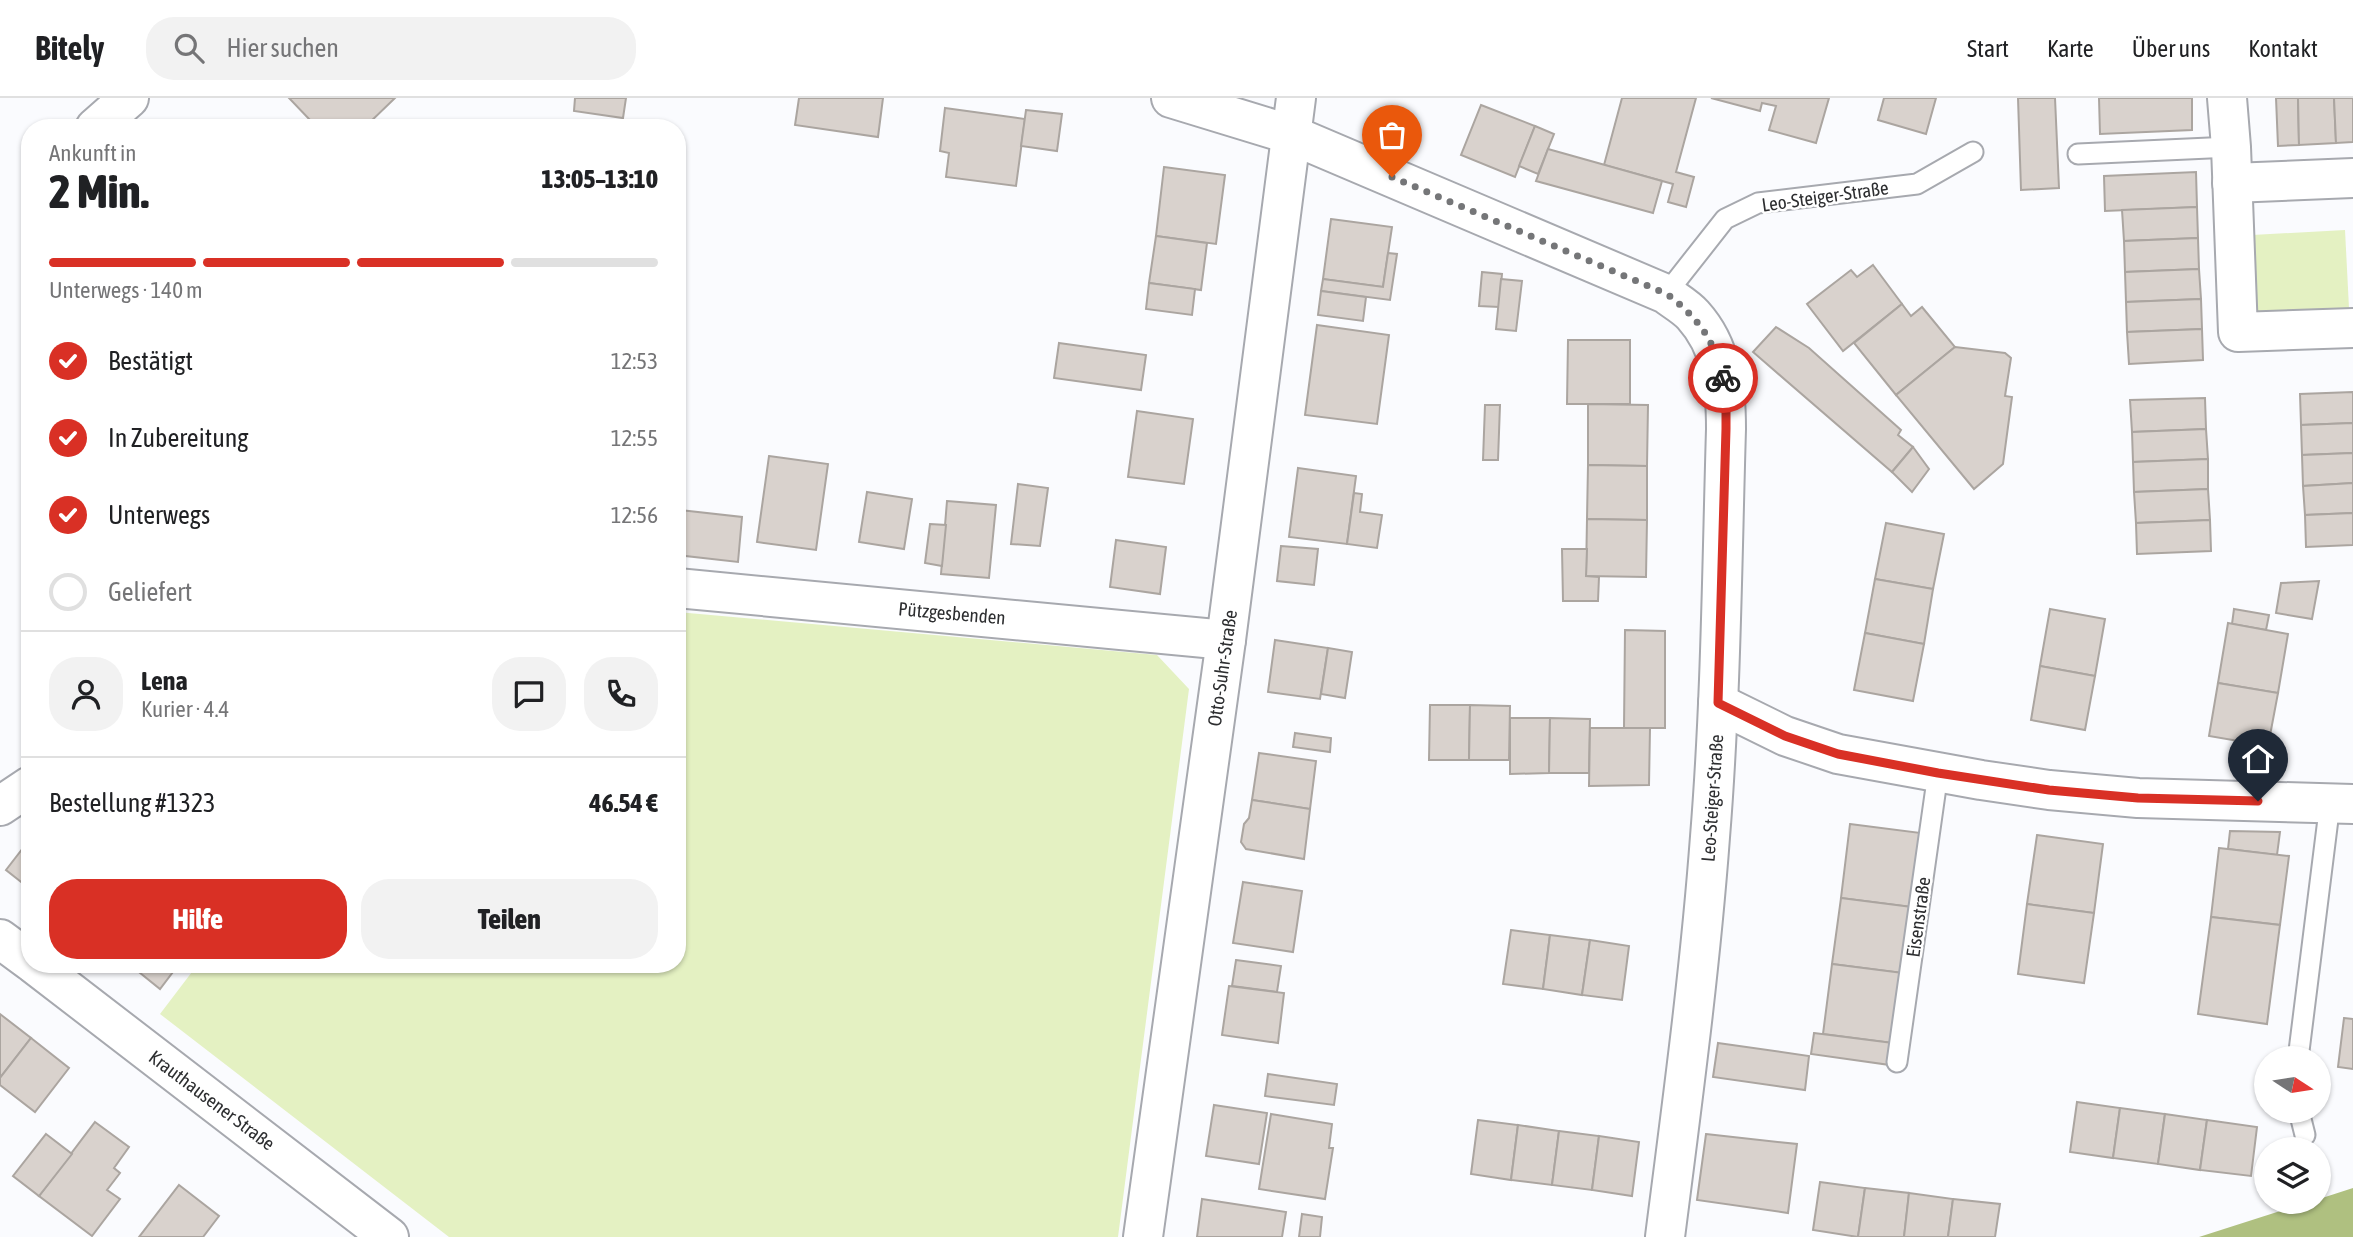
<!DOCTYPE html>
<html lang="de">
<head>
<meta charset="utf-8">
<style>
  :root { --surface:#fff; --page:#f2f2f2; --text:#202124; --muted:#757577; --line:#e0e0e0; --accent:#d93025 }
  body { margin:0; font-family:"Asap Condensed",sans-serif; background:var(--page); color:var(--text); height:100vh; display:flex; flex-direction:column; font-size:26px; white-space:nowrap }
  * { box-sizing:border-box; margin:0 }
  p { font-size:23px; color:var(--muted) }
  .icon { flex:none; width:38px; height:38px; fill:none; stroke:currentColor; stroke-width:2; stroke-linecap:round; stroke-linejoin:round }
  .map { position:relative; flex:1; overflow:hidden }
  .drawer { position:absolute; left:21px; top:21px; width:665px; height:854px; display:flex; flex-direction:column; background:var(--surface); border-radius:28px; box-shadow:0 2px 5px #0004 }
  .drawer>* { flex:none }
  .needle { width:46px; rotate:102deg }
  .buttons { position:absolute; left:2254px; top:948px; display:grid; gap:14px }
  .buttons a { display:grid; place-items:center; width:77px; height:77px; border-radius:50%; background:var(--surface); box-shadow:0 2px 5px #0004; font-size:35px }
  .pin { position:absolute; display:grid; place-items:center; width:60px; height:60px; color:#fff; margin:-72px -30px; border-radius:50% 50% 50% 0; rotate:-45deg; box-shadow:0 0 7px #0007 }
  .pin .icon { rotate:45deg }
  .courier { position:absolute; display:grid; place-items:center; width:70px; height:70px; margin:-35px; border:5px solid #d93025; border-radius:50%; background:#fff; color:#222; box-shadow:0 2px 9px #0007 }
  .overview em { font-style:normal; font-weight:800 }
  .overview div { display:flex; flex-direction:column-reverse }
  .overview { display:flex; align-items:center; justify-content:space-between; height:119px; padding:0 28px }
  h1 { font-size:46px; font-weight:800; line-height:52px }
  .bar { display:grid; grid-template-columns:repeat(4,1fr); gap:10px 7px; align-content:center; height:84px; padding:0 28px }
  .bar i { height:9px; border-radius:5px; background:var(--line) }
  .bar .on { background:var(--accent) }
  .bar p { grid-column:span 4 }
  .line { display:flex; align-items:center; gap:18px; padding:0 28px; border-top:2px solid var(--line) }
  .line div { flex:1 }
  .round { display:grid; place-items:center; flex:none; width:74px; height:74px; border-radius:28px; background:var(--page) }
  ol { padding:0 28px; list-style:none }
  li { display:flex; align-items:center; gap:21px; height:77px }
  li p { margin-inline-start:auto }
  li .icon { padding:7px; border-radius:50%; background:var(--accent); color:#fff; stroke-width:4 }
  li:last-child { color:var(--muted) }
  li i { width:38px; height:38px; border:4px solid var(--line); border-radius:50% }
  .primary-button { display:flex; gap:14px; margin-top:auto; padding:14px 28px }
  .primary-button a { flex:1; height:80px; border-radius:28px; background:var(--accent); color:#fff; font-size:28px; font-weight:800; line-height:80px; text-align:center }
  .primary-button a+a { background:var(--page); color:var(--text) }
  header { display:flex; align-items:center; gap:42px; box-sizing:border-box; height:98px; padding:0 35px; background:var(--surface); border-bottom:2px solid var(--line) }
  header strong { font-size:33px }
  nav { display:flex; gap:38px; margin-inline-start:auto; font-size:24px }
  .search { width:490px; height:63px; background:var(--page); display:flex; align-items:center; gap:18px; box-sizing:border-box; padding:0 24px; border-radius:28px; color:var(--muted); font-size:26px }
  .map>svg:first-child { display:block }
</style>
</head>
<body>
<header>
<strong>Bitely</strong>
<div class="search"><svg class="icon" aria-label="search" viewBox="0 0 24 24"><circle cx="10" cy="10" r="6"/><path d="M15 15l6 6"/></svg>Hier suchen</div>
<nav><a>Start</a><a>Karte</a><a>Über uns</a><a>Kontakt</a></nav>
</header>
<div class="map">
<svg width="2353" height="1139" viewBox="0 0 2353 1139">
  <rect width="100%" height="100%" fill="#fafbfe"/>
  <g fill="#e4f1c2">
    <path d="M2345,132l4,78 -93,5 -4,-78z"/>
    <path d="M677,514l480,43 32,34 -71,548h-669l-289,-223 38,-50h479z"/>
  </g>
  <path fill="#afc080" d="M2353,1090v49h-154l109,-35h11v-3z"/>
  <g fill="#d9d2cd" stroke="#aba5a0" stroke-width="2">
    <path d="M289,0h106l-31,30h-60l7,-7z"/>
    <path d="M575,0h51l-3,20 -49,-7z"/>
    <path d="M799,0h84l-5,39 -83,-12z"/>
    <path d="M1622,0h74l-20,74 18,5 -8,30 -18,-5 5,-18 -69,-19z"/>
    <path d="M1711,0h118l-13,45 -47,-13 7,-24 -14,-3 -2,8z"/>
    <path d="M1884,0h52l-10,36 -48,-14z"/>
    <path d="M2018,0h37l4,90 -38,2z"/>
    <path d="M2099,0h93v32l-92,4z"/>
    <path d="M2276,0h22l1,47 -21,1z"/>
    <path d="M2298,0h36l2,45 -37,2z"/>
    <path d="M2334,0h19v44l-17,1z"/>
    <path d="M1481,7l54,21 -20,51 -54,-22z"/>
    <path d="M945,10l80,11 -9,67 -70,-9 3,-24 -9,-2z"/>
    <path d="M1026,12l36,4 -5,37 -36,-5z"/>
    <path d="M1535,28l19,8 -16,40 -19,-8z"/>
    <path d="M1548,51l114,32 -9,32 -117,-32z"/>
    <path d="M1164,69l61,8 -9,69 -60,-8z"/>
    <path d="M2196,74l1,35 -92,4 -1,-35z"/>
    <path d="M2197,109l1,31 -74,3 -2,-31z"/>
    <path d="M1331,121l61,8 -9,60 -60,-8z"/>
    <path d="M1156,138l51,7 -6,47 -52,-7z"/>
    <path d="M2198,140l1,31 -74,3 -1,-31z"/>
    <path d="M1388,155l9,1 -7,46 -69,-9 2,-12 60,8z"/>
    <path d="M1873,167l29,39 -59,47 -36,-47 44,-34 6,7z"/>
    <path d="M2199,171l2,30 -75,3 -1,-30z"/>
    <path d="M1482,174l20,2 -3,33 -20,-1z"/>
    <path d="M1501,181l21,2 -6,50 -20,-2z"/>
    <path d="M1149,185l46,6 -3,26 -46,-6z"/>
    <path d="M1321,193l45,6 -3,24 -45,-6z"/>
    <path d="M2201,201l1,30 -75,3 -1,-30z"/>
    <path d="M1902,206l9,12 11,-9 33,40 -59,48 -42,-52z"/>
    <path d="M1317,227l72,10 -12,89 -72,-9z"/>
    <path d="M1776,229l33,21 92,82 -3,5 15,12 -21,25 -139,-120z"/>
    <path d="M2202,231l1,31 -74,4 -2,-32z"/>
    <path d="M1568,242h62v64h-63z"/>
    <path d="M1059,245l87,12 -5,35 -87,-12z"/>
    <path d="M1955,249l50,6 6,5 -6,38 7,1 -9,67 -29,25 -78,-94z"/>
    <path d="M2353,294v31l-52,2 -1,-31z"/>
    <path d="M2205,300l1,31 -74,3 -2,-32z"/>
    <path d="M1588,306l60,1 -1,61 -59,-1z"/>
    <path d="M1485,307h15l-2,55h-15z"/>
    <path d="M1137,313l56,8 -9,65 -56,-7z"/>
    <path d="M2353,325v30l-51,2 -1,-30z"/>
    <path d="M2206,331l2,30 -75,3 -1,-30z"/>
    <path d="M1913,349l16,22 -17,23 -20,-20z"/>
    <path d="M2353,355v30l-50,3 -1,-31z"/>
    <path d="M769,358l59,8 -12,86 -59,-8z"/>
    <path d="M2208,361v30l-74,3 -1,-30z"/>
    <path d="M1588,367l59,1v54l-60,-1z"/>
    <path d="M1298,370l58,8 -9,68 -58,-7z"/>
    <path d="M2353,385v30l-48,2 -2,-29z"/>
    <path d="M1018,386l30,4 -8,58 -29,-2z"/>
    <path d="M2208,391l2,31 -74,3 -2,-31z"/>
    <path d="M867,394l45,7 -8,50 -45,-7z"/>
    <path d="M1354,395l8,1 -2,18 22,3 -5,33 -30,-4z"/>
    <path d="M947,403l49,4 -7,73 -48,-4z"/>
    <path d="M680,412l62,7 -4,45 -61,-7z"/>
    <path d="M2353,415v32l-47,2 -1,-32z"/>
    <path d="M1587,421l60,1 -1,57 -60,-1z"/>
    <path d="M2210,422l1,31 -74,3 -1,-31z"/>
    <path d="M1886,425l58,11 -11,55 -58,-10z"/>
    <path d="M930,426l16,1 -4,41 -17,-3z"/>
    <path d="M1116,442l50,7 -6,47 -50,-7z"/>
    <path d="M1281,448l37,3 -4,36 -37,-4z"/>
    <path d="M1562,451h25l-1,27 13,1 -1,24h-35z"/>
    <path d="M1875,481l58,10 -9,55 -59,-11z"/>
    <path d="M2319,483l-7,38 -36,-6 5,-30z"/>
    <path d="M2050,511l55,10 -10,57 -55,-10z"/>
    <path d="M2234,511l35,6 -3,15 -34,-6z"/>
    <path d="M2228,525l60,11 -10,59 -60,-10z"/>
    <path d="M1625,532l40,1v97h-41z"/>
    <path d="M1865,535l59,11 -11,57 -59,-11z"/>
    <path d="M1275,542l53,8 -8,51 -52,-7z"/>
    <path d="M1328,550l24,4 -7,46 -24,-4z"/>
    <path d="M2040,568l55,10 -10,54 -54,-10z"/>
    <path d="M2218,585l60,10 -10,53 -59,-10z"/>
    <path d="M1430,607h40l-1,55h-40z"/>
    <path d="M1470,607l40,1 -1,54h-40z"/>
    <path d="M1510,620h40l-1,55 -39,1z"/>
    <path d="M1550,620l40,1 -1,54h-40z"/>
    <path d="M1590,630h60l-1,57 -60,1z"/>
    <path d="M1295,635l36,5 -1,14 -37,-5z"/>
    <path d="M1259,655l57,8 -6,48 -58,-9z"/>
    <path d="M1252,702l58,9 -6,50 -58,-10 -5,-7 3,-18 5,-6z"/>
    <path d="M1850,726l71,9 -9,74 -71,-9z"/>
    <path d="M2230,733l50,1 -3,23 -49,-6z"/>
    <path d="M2037,737l66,9 -9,69 -67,-9z"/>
    <path d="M30,741v50l-24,-19z"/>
    <path d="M2219,750l70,8 -9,69 -69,-8z"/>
    <path d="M1243,784l59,9 -9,61 -60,-9z"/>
    <path d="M1841,800l71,9 -9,66 -71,-9z"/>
    <path d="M2027,806l67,9 -10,70 -66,-9z"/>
    <path d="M2211,819l69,8 -13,99 -69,-10z"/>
    <path d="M1511,832l39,5 -7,54 -40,-5z"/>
    <path d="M1550,837l40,5 -8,55 -39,-6z"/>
    <path d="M1590,842l39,6 -7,54 -40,-5z"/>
    <path d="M1236,862l45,6 -4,26 -45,-6z"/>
    <path d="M129,866h50l-19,25z"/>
    <path d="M1832,866l71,9 -10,70 -70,-9z"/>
    <path d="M1229,888l55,7 -6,50 -56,-8z"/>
    <path d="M0,916l31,24 -31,40z"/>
    <path d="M2344,920l9,1v50l-15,-2z"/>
    <path d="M1814,935l79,10 -3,22 -79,-11z"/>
    <path d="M31,940l38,30 -34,44 -35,-27v-7z"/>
    <path d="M1718,945l91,13 -4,34 -92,-13z"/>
    <path d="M1268,976l69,10 -3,21 -69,-9z"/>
    <path d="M2077,1004l43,6 -7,50 -43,-6z"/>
    <path d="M1214,1007l53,8 -8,51 -53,-8z"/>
    <path d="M2120,1010l45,6 -7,50 -45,-6z"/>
    <path d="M1271,1016l61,10 -3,24h4l-8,51 -66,-10z"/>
    <path d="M2165,1016l42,6 -7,50 -42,-6z"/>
    <path d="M1478,1022l40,5 -7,55 -40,-6z"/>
    <path d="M2207,1022l50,7 -6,49 -51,-6z"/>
    <path d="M95,1024l34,25 -15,21 6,5 -13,17 13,9 -28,37 -53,-40z"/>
    <path d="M1518,1027l41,6 -7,54 -41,-5z"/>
    <path d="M1559,1033l40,5 -7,54 -40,-5z"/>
    <path d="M46,1036l26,20 -33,42 -26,-20z"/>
    <path d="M1706,1036l91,10 -9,69 -91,-13z"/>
    <path d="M1599,1038l40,6 -7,54 -40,-6z"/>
    <path d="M1820,1084l45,6 -7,49 -45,-7z"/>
    <path d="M179,1087l40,31 -16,21h-64z"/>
    <path d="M1865,1090l44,5 -5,44h-46z"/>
    <path d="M1909,1095l44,6 -5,38h-44z"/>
    <path d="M1202,1101l84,13 -4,25h-85z"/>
    <path d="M1953,1101l47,5 -5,33h-47z"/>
    <path d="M1302,1116l20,3 -2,20h-21z"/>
  </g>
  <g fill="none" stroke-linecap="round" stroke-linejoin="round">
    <defs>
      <g id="service">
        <path d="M2078,56l153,-7"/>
        <path d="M1666,196l59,-75 33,-16 159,-19 56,-32"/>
        <path d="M2298,961l32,-256"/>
        <path d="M1897,964l41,-289"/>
        <path d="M2299,1013l6,24"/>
      </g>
      <g id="minor">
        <path d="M1171,0l121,37 374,159c9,7 20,13 27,21 29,32 33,72 33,114 -4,136 -5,272 -16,408 -10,134 -28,267 -45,400"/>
        <path d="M2227,0l4,49 7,185 115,-4"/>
        <path d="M95,30l34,-30"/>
        <path d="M2232,85l121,-5"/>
        <path d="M677,490l549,52"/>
        <path d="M1718,605l67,33 53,18 143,26 68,10 89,8 215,6"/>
        <path d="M0,708l30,-20"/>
        <path d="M1143,1139l83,-597 70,-542"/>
      </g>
      <g id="tertiary">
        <path d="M0,841l30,22"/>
        <path d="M34,866l355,273"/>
      </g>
    </defs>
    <use href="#service" stroke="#a7a9af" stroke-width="23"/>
    <use href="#minor" stroke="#a7a9af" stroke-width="42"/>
    <use href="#tertiary" stroke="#a7a9af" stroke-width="42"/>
    <use href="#service" stroke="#fff" stroke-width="19"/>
    <use href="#minor" stroke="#fff" stroke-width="38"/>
    <use href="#tertiary" stroke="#fff" stroke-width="38"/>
  </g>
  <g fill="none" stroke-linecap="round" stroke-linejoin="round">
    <path stroke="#757678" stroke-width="7" stroke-dasharray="0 12.6" d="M1392,79l275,117c31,24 47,45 56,84"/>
    <path stroke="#d93025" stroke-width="9" d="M1723,280l3,15v36l-8,274 67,33 53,18 100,19 111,17 89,8 120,3"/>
  </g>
  <g text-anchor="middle" stroke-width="5" stroke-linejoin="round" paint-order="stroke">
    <g font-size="19" fill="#2d2e30" stroke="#fff">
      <text transform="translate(1825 98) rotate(-8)" y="7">Leo-Steiger-Straße</text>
      <text transform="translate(952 515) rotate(5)" y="7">Pützgesbenden</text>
      <text transform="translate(1222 570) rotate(-82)" y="7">Otto-Suhr-Straße</text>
      <text transform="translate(1712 700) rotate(-86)" y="7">Leo-Steiger-Straße</text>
      <text transform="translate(1918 819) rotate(-82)" y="7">Eisenstraße</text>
      <text transform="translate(212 1002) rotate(37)" y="7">Krauthausener Straße</text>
    </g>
  </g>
</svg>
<div class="buttons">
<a><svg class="needle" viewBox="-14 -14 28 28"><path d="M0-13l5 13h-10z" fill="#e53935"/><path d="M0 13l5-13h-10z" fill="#757577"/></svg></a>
<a><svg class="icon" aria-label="layers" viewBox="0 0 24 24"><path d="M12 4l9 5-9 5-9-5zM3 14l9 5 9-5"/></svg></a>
</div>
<div class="pin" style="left:1392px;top:79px;background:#ea580c"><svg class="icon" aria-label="bag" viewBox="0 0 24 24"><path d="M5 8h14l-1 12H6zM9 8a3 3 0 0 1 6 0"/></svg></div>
<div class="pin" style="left:2258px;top:703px;background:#1f2937"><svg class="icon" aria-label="home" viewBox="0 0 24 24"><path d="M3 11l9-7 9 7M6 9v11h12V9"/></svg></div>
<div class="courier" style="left:1723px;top:280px"><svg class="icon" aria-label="bike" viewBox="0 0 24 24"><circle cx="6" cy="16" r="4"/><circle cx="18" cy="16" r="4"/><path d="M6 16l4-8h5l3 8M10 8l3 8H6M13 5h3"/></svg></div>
<section class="drawer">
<div class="overview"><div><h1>2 Min.</h1><p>Ankunft in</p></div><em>13:05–13:10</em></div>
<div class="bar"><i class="on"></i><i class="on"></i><i class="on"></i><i></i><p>Unterwegs · 140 m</p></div>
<ol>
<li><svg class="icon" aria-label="check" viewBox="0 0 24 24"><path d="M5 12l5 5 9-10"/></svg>Bestätigt<p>12:53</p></li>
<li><svg class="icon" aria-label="check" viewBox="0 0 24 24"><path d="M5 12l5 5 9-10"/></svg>In Zubereitung<p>12:55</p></li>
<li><svg class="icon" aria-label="check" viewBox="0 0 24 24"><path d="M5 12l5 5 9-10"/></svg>Unterwegs<p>12:56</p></li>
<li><i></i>Geliefert</li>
</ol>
<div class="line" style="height:126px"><a class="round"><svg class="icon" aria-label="person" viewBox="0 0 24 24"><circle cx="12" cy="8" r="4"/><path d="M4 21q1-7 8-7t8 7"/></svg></a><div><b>Lena</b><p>Kurier · 4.4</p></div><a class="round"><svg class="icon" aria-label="chat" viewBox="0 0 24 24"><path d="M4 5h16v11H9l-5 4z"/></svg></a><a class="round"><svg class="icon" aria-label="phone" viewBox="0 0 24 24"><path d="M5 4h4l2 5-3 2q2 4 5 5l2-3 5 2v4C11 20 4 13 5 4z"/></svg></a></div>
<div class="line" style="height:91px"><div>Bestellung #1323</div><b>46.54 €</b></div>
<div class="primary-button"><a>Hilfe</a><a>Teilen</a></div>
</section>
</div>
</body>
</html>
